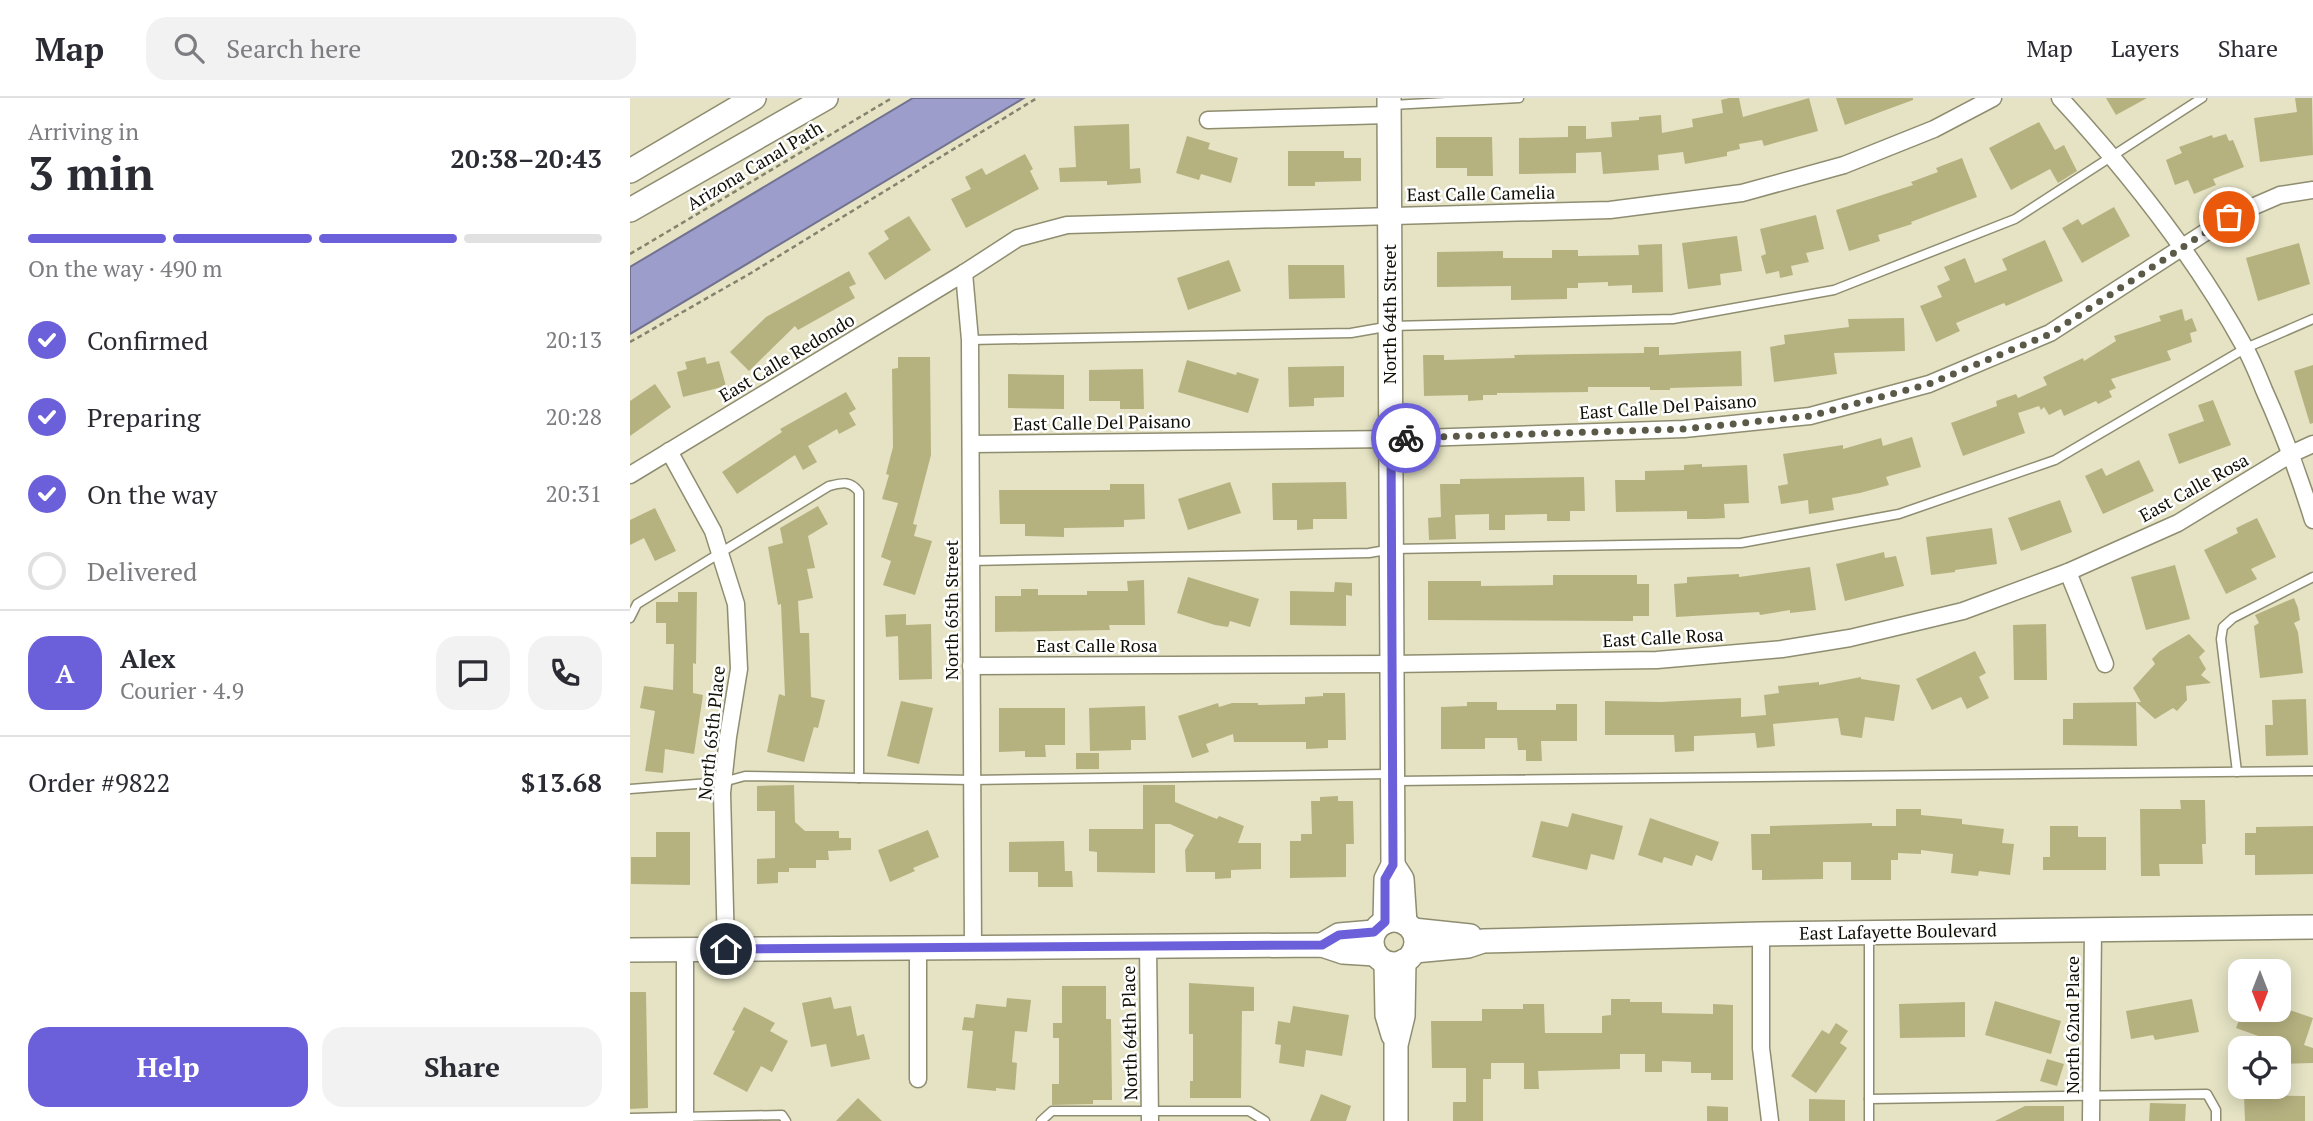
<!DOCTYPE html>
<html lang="en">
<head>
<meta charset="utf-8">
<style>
  :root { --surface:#fff; --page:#f2f2f3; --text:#2b2b33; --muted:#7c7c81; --line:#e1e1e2; --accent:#6c60da }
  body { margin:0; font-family:"PT Serif",serif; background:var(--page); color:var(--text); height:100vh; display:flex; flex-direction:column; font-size:26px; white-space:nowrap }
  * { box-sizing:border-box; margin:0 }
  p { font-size:23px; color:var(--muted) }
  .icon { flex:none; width:38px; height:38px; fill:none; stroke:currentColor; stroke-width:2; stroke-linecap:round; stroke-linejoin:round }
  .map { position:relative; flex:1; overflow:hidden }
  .panel { display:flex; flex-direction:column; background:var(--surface); width:630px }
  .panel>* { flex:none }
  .needle { width:46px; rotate:180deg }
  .fabs { position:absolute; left:1598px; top:861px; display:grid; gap:14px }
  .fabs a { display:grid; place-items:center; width:63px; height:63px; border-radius:14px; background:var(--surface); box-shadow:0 4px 18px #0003; font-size:35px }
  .pin { position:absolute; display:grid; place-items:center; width:60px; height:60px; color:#fff; margin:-30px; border:4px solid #fff; border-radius:50%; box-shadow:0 2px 7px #0007 }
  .courier { position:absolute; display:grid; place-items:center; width:70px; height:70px; margin:-35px; border:5px solid #6c60da; border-radius:50%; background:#fff; color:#222; box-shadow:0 2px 9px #0007 }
  .headline em { font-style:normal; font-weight:700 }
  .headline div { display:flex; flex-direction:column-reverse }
  .headline { display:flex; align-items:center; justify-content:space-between; height:119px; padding:0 28px }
  h1 { font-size:46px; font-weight:700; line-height:52px }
  .bar { display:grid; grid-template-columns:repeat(4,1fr); gap:10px 7px; align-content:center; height:84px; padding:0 28px }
  .bar i { height:9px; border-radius:5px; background:var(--line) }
  .bar .selected { background:var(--accent) }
  .bar p { grid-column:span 4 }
  .line { display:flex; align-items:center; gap:18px; padding:0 28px; border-top:2px solid var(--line) }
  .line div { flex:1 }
  .round { display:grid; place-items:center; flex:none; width:74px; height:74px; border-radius:21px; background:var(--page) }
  ol { padding:0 28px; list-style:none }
  li { display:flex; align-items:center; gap:21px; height:77px }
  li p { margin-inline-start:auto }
  li .icon { padding:7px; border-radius:50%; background:var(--accent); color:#fff; stroke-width:4 }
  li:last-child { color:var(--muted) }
  li i { width:38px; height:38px; border:4px solid var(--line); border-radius:50% }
  .primary-button { display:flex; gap:14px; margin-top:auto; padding:14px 28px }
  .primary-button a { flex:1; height:80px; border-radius:21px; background:var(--accent); color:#fff; font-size:28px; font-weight:700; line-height:80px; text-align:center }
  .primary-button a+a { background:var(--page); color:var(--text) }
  header { display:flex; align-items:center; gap:42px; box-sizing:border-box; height:98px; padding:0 35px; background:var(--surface); border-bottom:2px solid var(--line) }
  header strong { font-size:33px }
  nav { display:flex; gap:38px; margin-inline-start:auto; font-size:24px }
  .search { width:490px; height:63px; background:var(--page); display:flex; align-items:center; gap:18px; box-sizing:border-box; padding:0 24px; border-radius:21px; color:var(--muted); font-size:26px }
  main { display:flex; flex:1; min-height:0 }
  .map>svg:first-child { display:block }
</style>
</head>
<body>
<header>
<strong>Map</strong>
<div class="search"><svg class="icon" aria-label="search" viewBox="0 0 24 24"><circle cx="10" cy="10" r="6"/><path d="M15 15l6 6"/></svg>Search here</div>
<nav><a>Map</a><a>Layers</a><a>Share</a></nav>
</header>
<main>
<section class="panel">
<div class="headline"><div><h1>3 min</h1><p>Arriving in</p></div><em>20:38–20:43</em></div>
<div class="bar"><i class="selected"></i><i class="selected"></i><i class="selected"></i><i></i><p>On the way · 490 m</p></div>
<ol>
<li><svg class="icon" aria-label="check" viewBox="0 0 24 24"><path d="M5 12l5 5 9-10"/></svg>Confirmed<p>20:13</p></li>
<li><svg class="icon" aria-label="check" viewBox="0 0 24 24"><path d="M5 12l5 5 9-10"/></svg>Preparing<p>20:28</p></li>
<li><svg class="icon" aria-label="check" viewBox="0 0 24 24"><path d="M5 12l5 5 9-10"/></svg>On the way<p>20:31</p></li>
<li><i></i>Delivered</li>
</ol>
<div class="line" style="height:126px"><b class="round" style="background:var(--accent);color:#fff">A</b><div><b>Alex</b><p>Courier · 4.9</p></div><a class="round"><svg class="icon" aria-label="chat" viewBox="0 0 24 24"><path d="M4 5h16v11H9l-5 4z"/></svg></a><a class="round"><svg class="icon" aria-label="phone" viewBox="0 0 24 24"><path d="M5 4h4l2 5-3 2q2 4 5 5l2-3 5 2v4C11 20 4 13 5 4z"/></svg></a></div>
<div class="line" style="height:91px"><div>Order #9822</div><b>$13.68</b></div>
<div class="primary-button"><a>Help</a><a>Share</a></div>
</section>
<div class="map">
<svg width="1683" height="1023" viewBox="0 0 1683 1023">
  <rect width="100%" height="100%" fill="#e5e3c4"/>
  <path fill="#9c9dcb" stroke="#727290" stroke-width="2" d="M283,0h111l-394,236v-67z"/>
  <g fill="#b6b280">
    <path d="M1099,0h10l4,19 66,-19 9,33 -54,15 -2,-6 -23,4 1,5 -13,3v4l-42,8 -2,-12 -25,3 1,15 -56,4 -2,-22 -25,1v20l-57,1v-36l49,-1v-11h18v13l26,-2 -1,-15 28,-2v-3l22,-2 1,18 31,-6 -1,-8 31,-6 -2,-13z"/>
    <path d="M1206,0h77v2l-68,25z"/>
    <path d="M1476,0h41l-31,17z"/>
    <path d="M1665,0h17l1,57 -53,7 -6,-44 43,-6z"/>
    <path d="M1409,24l16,28 9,-5 13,26 -19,12 -8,-14 -39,21 -22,-42z"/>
    <path d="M499,26l1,45 10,-1 1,15 -34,2v-4l-47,1 -1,-14 17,-1 -2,-41z"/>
    <path d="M1596,36l3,7 4,-1 11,27 -31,12 3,6 -22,9 -6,-14 -13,5 -9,-25 16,-7 -3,-6 33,-12 1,3z"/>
    <path d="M557,38l23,7 -2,6 30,9 -7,25 -30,-9 -2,6 -23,-7z"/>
    <path d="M806,39h56l1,39h-26v-8h-31z"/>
    <path d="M658,53h56v7h17v23l-46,1v4h-27z"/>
    <path d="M395,56l8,15 -3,2 9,18 -73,39 -15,-29 20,-10 -6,-12 17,-9 4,7z"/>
    <path d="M1332,60l15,39 -66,25 1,2 -34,11 2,6 -31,10 -13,-41 77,-25 -2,-3 27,-10 -2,-4z"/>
    <path d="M1484,109l16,29 -48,27 -20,-35 16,-9 4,6z"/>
    <path d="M1186,117l8,34 -18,4 3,9 -18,4 2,9 -13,3 -1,-7 -13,3 -5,-18 5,-2 -6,-25z"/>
    <path d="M279,118l22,34 -46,30 -17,-27 21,-14 -5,-8z"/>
    <path d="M1107,138l5,35 -22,3 1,11 -33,4 -6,-46z"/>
    <path d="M1415,142l18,41 -57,25 -2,-3 -48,20 4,8 -24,11 -16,-36 22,-9 -5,-11 13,-6 -6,-13 21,-9 10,25 32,-13 -5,-11z"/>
    <path d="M1669,145l11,41 -52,17 -12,-43z"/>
    <path d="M1032,146l1,48 -31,1v-8l-24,1v-4l-30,1v5h-11v11l-56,1v-14l-74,1v-35l66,-1v7h49v-8h26v6l61,-1 -1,-10z"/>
    <path d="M599,162l12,31 -53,19 -11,-32z"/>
    <path d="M658,167h56l1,33 -56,1z"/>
    <path d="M219,173l7,13 -7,3 6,11 -57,32 -3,-4 -46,45 -19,-19 36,-35z"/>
    <path d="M1552,211l3,12 7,-3 5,13 -7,2 2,9 -25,9 4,9 -60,19 5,9 -7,3 3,6 -14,7 -2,-3 -32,15 -3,-7 -12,6 -5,-8 -3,3 -2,-4 -21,7 7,20 -62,23 -12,-33 46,-17 -1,-5 20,-7 2,4 29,-13 -4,-8 40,-19 1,3 32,-20 -2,-5 47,-15 -2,-5z"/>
    <path d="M1274,220l1,33 -71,2 3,21 -63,8 -4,-35 15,-3 -1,-9 65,-8 -1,-8z"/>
    <path d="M1014,249h15v8l82,-4 1,35 -72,2v2h-20v-3h-62v5l-91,1v2h-14v5l-15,1v-6l-44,1 -1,-41h21v5l71,-2 -1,-3 130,-2z"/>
    <path d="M75,259l2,7 12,-3 7,25 -43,11 -6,-25 10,-3 -2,-7z"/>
    <path d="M268,259h32l1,98 -18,69 4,1 -3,11 18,5 -17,54 -32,-10 8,-24 -10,-4 17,-54 -16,-4 7,-24 -3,-1 7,-27 -1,-78 6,-1z"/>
    <path d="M557,262l49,15 1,-3 22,7 -11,34 -70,-21z"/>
    <path d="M1683,267v58l-3,1 -16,-53z"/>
    <path d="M714,268v31l-30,1v8l-25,1 -1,-40z"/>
    <path d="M513,271l1,40h-24v-8h-31v-31z"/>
    <path d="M378,276l56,1v34l-56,-1z"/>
    <path d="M25,286l16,23 -41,29v-35z"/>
    <path d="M216,294l10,17 -7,4 7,12 -17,9 -2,-5 -29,17 9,16 -14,8 -8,-15 -58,39 -15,-22 60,-40 -2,-3z"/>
    <path d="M1583,302l18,45 -52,19 -11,-30 36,-13 -6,-16z"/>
    <path d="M1282,339l9,30 -35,10 3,8 -29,8 -28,5 2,12 -25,4 -1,-14 -27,4 -3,-18 10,-2 -5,-30 60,-9v4l38,-11 2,8z"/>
    <path d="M1509,362l15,31 -51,23 -18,-38 17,-8 4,8z"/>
    <path d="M1072,366v3l45,-2 2,38 -25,1 1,14 -18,1h-20v-8l-71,1 -1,-32h30v-9l39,-1v-5z"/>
    <path d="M954,379l1,34h-15v10h-23v-7l-42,1v15h-16v-16l-34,1 1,24 -27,1 -1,-22 13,-1 -1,-33h20v-5z"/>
    <path d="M600,384l11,31 -53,17 -10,-31z"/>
    <path d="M716,384l1,37h-34v10l-16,1v-10h-24l-1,-37z"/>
    <path d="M480,386h34l1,35 -21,1v7l-60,1v9l-39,-1v-12h-25l-1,-34h111z"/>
    <path d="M1430,402l12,32 -51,19 -13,-33z"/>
    <path d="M188,408l10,18 -20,12 7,32 -8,1 6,29 -15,3 2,32h9l2,64 14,3 -7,28 -4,-1 -10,35 -37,-10 12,-58 6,2 -4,-92 -3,1 -10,-58 15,-4 -3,-15z"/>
    <path d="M25,410l21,43 -21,10 -11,-23 -14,7v-25z"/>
    <path d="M1627,420l19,39 -25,12 6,10 -31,15 -22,-44 34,-17 -2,-5z"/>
    <path d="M1362,430l5,36 -42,6v2l-24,3 -5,-38z"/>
    <path d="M1254,454l1,6 11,-2 8,30 -59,15 -9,-37z"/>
    <path d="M1545,467l15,54 -44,11 -15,-53z"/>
    <path d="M1180,469l6,43 -26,3v-3l-30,5 -1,-3 -83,5 -2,-33 13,-1v-6l52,-3v3z"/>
    <path d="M923,477h84v9h12v32h-16v5l-205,-1v-39h53v5l72,-1z"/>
    <path d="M558,479l71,22 -9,28 -20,-6 -2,6 -13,-2 -38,-12z"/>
    <path d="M514,482l1,45h-36l1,5 -115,2v-36h26v-7h17v6h49v-4h41l-1,-10z"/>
    <path d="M705,484l17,1v13l-6,-1v31l-56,-1v-34l44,1z"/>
    <path d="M48,494h19l-1,72 -3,-1v30l10,2 -9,59 -29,-5 -2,24 -18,-2 10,-60 -15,-3 4,-22 29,4 1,-46h-8v-21h-10v-21h22z"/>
    <path d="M1664,500l4,10 2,12 -6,3 4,9 5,41 -43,5 -6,-52 5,-3 -4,-8z"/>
    <path d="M276,516v11l25,-1 1,55 -33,1 -1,-44 -12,1 -1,-22z"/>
    <path d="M1416,526l1,56h-33l-1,-55z"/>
    <path d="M1559,536l16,17 -6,6 7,12 -5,6 10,8 -25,3 1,14 -10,11 -4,-3 -18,11 -19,-17 1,44 -74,-1v-26h10v-16l68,-1 -8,-14 22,-24 -3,-5 8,-8z"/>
    <path d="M1345,553l11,22 -7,4 10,21 -22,11 -6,-12 -29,13 -16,-31z"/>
    <path d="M1231,579v2l39,6 -6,36 -29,-4 -3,21 -21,-3 -3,-17 -65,6 2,22 -18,2 -2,-15 -61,3v15l-19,1 -1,-17h-69v-34l56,1 80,-4v19l25,-2 -2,-20 15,-2 -1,-7 41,-4v3z"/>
    <path d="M693,595h22l1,47h-18v8l-22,1v-7h-72l-1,-8 -27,10 3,8 -17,6 -14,-42 40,-13 1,4 13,-4h26v2l47,-1v-7l18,-1z"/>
    <path d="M1676,601l2,56 -42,1 -1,-31h8l-1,-25z"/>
    <path d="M271,603l32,7 -14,56 -32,-8z"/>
    <path d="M837,604h30v8h59v-6h21v37h-36l1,20h-16v-11h-8l-1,-12h-32v11h-44v-42l26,-1z"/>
    <path d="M515,608l1,34h-15v10l-41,1 -1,-43z"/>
    <path d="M369,610h66v37h-20l1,12h-21v-6l-26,1z"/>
    <rect x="446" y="655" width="23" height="16"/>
    <path d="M164,687l1,37 10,9h34v7h12v12l-23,1 1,9h-13v8h-27v4h-11v11l-21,1v-25l18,-1v-47h-18v-25z"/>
    <path d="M513,687h32v17l42,17 2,-3 25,10 -6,17h23v26l-30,1v8l-16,1v-7h-29l-1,-22 9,-15 -24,-11h-15v49l-58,-1v-20l-8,-1v-22h54z"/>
    <path d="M708,698v5h15l1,43h-8v33l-56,1v-37h11v-7h11l-1,-33h9v-4z"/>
    <path d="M1550,702h25l1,44h-4l1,20h-44l1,12h-19l-1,-67h41z"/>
    <path d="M1266,711h25v6l41,4v5l42,5 -2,14 12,1 -4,31 -31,-4 -1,5 -27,-3 2,-19 -32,-4v4l-23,-1v7h-7v20h-40v-18h-28v17l-61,1v-10h-10l-1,-36h19v-8l102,-3v3h24z"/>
    <path d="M942,715l51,13 -9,34 -23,-6 -4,16 -55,-13 9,-36 27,6z"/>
    <path d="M1020,720l69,24 -7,19 -16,-6 -4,11 -28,-9 -2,6 -24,-8z"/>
    <path d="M1420,728h28v11h28v33h-63v-13h7z"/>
    <path d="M1683,728v48l-58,1v-20h-10v-22h11v-6z"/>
    <path d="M298,732l11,27 -26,11 2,3 -25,11 -12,-32z"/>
    <path d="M26,734h34v53l-59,-1v-27h25z"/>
    <path d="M434,743l1,30h7l1,16h-35v-15h-29v-30z"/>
    <path d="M559,885l65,4v24h-12l-1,87h-51v-17h3v-47h-4z"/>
    <path d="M432,888h44v33h5l1,81h-19v4l-41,1v-21h7v-46h-6v-15h9z"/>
    <path d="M0,894h16l2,116 -18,1z"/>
    <path d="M201,899l3,12 17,-3 6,30 7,-2 6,25 -39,8 -5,-23 -15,3 -9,-44z"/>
    <path d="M377,900l24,2 -4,32 -12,-1 -3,31 5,1 -2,27 -19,-2v3l-29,-3 6,-57 -11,-1 2,-13 10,1 2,-14 30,3z"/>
    <path d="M981,901h19v3h32v11l51,1v-10l20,1v75h-22v-7h-20v-11l-29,-1v11h-17v-18h-25v15l-82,2 1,18h-15v-26h-33v16h-8v42h-30v-19h13v-34h-34l-1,-47h51v-12h41v-5h21l1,29h57v-17l9,-1z"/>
    <path d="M1562,901l7,33 -44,8 -2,-5 -22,4 -5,-28z"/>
    <path d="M1365,903l66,20 -10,33 -66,-19z"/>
    <path d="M1335,904v35l-65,1 -1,-34z"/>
    <path d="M663,908l56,9 -7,41 -36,-6 -2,17 -25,-4 2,-18 -6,-1 3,-23 12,2z"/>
    <path d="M1648,908l35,12 -9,27 9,3v15l-35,1v-21l-42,-15 7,-18h35z"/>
    <path d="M114,909l31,16 -5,8 18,10 -16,31 -11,-6 -14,26 -34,-18 22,-43 -3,-1z"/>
    <path d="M1206,925l12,8 -8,12 7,5 -31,45 -25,-17 31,-46 7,4z"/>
    <path d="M1417,961l17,5 -7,22 -17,-5z"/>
    <path d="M691,996l30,12 -5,15h-36z"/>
    <path d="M1614,997l61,1v25h-60z"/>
    <path d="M228,1000l24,23h-46z"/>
    <path d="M1179,1001l36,1v21h-36z"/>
    <path d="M1520,1005l36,1 -1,17h-36z"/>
    <path d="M1077,1008l21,1v14h-21z"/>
    <path d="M1395,1008h39v15h-69z"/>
  </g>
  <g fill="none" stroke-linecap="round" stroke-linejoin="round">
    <defs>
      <g id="lane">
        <path d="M762,7l127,-7"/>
        <path d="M340,242l381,-7 40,-7 282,-7 161,-29 181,-71 187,-121"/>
        <path d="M341,463l398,-8 23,-4 349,-6 158,-29 156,-54 191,-112 67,-29"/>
        <path d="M0,520l7,-14 192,-118c13,-3 21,-6 30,6v286"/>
        <path d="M1607,674l-16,-133 2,-12 10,-9 80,-41"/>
        <path d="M766,683l917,-10"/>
        <path d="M0,691l93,-7 22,-6 227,4 417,-6"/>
        <path d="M1239,1001l338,-5 9,16v11"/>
        <path d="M0,1020l152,-3 4,6"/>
        <path d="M411,1023l11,-10h197l16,10"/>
        <path d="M1239,1023v-185"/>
      </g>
      <g id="street">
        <path d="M1430,0c70,76 134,157 184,248 8,14 14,29 20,44 19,42 35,85 49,130"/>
        <path d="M578,22l181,-5"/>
        <path d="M334,175l6,67 3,607"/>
        <path d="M341,346l420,-5 293,-10 126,-13 119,-32 121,-51 179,-116 51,-22 33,-5"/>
        <path d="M39,353l44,80 23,73 3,65 -11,68 -6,56 4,156"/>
        <path d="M0,377l334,-202 54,-35 49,-13 543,-15 132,-17 102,-28 90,-36 59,-31"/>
        <path d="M1438,474l37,92"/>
        <path d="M341,568l421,-2 265,-4 125,-11 68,-11 113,-27 105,-39 110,-49 113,-69 22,-10"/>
        <path d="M1131,836v114l9,73"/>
        <path d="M518,847l2,176"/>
        <path d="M288,849v132"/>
        <path d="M55,851v172"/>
        <path d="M1461,1023l2,-191"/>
      </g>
      <g id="secondary">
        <path d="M0,73l124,-73"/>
        <path d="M0,112l196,-112"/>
        <path d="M763,767l9,14 3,44"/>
        <circle cx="764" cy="844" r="22"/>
        <path d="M755,824l1,-43 7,-14 -4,-767"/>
        <path d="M783,832l57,6"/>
        <path d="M692,847l17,-10 35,-3"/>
        <path d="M0,852l692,-5 21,7 32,2"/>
        <path d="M784,853l54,-5 15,-5 278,-7 552,-7"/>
        <path d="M756,865l1,52 6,20"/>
        <path d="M766,1023v-76l7,-29 1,-55"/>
      </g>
    </defs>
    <use href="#lane" stroke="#8f8d70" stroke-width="11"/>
    <use href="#street" stroke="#8f8d70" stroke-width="19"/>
    <use href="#secondary" stroke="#8f8d70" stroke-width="26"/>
    <g stroke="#84836d" stroke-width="2.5" stroke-dasharray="5 3.5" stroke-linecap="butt">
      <path d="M0,156l262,-156"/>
      <path d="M0,244l121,-69 286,-175"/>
    </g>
    <use href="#lane" stroke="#fff" stroke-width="8"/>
    <use href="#street" stroke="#fff" stroke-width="16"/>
    <use href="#secondary" stroke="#fff" stroke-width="23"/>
  </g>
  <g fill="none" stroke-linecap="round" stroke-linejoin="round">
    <path stroke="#5b5948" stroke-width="7" stroke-dasharray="0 12.6" d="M776,340l278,-9 126,-13 119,-32 121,-50 179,-117"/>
    <path stroke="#6c60da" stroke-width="9" d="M96,851l596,-4 17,-10 35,-3 11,-10v-43l8,-14 -2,-426 15,-1"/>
  </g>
  <g text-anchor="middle" stroke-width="5" stroke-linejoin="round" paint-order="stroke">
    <g font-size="18" fill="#100f05" stroke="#fff">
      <text transform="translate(125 68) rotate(-31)" y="6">Arizona Canal Path</text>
      <text transform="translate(851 96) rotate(-1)" y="6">East Calle Camelia</text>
      <text transform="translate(760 216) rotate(-90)" y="6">North 64th Street</text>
      <text transform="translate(157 260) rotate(-31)" y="6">East Calle Redondo</text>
      <text transform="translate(1038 309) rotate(-4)" y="6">East Calle Del Paisano</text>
      <text transform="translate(472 325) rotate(-1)" y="6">East Calle Del Paisano</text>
      <text transform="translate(1564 390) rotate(-29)" y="6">East Calle Rosa</text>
      <text transform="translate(322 512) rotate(-90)" y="6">North 65th Street</text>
      <text transform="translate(1033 540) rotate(-3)" y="6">East Calle Rosa</text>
      <text x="467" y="554">East Calle Rosa</text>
      <text transform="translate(82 635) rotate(-84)" y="6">North 65th Place</text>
      <text transform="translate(1268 834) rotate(-1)" y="6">East Lafayette Boulevard</text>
      <text transform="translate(1443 927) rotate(-90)" y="6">North 62nd Place</text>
      <text transform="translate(500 935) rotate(-91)" y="6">North 64th Place</text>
    </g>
  </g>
</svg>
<div class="fabs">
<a><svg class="needle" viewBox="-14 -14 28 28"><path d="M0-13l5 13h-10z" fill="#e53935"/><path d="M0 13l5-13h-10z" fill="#7c7c81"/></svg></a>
<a><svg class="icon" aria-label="locate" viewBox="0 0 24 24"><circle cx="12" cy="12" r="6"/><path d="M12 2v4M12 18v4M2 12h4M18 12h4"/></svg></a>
</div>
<div class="pin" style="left:1599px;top:119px;background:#ea580c"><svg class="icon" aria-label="bag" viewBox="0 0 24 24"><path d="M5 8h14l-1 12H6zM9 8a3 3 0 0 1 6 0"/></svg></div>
<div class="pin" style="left:96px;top:851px;background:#1f2937"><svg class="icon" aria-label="home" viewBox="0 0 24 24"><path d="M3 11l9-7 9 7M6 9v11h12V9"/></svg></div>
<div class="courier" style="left:776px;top:340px"><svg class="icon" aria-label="bike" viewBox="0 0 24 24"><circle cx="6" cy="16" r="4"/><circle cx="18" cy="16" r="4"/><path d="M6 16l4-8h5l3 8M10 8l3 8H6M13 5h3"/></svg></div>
</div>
</main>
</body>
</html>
